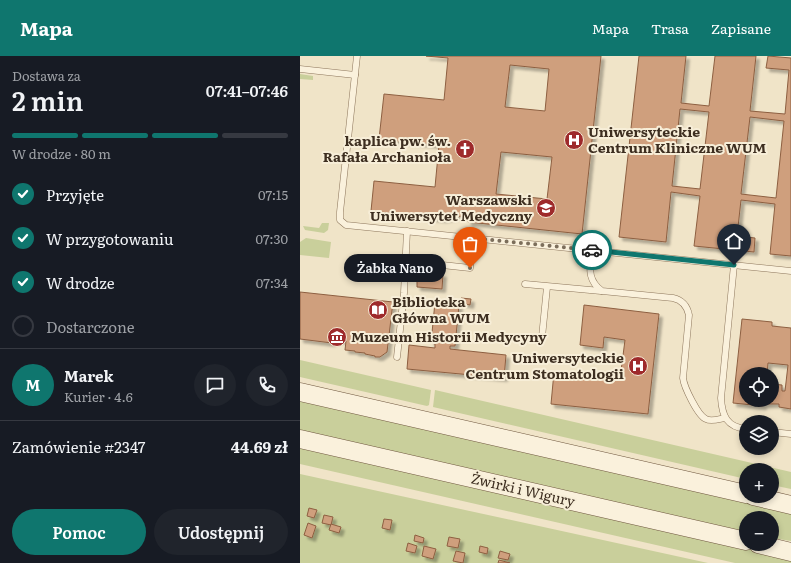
<!DOCTYPE html>
<html lang="pl">
<head>
<meta charset="utf-8">
<style>
  :root { --surface:#171b24; --page:#20242c; --text:#f1f3f6; --muted:#9ea1a6; --line:#363941; --accent:#0f766e }
  body { margin:0; font-family:Literata,serif; background:var(--page); color:var(--text); height:100vh; display:flex; flex-direction:column; font-size:15px; white-space:nowrap }
  * { box-sizing:border-box; margin:0 }
  p { font-size:13px; color:var(--muted) }
  .icon { flex:none; width:22px; height:22px; fill:none; stroke:currentColor; stroke-width:2; stroke-linecap:round; stroke-linejoin:round }
  .map { position:relative; flex:1; overflow:hidden }
  .sheet { display:flex; flex-direction:column; background:var(--surface); width:300px }
  .sheet>* { flex:none }
  .tools { position:absolute; left:439px; top:311px; display:grid; gap:8px }
  .tools a { display:grid; place-items:center; width:40px; height:40px; border-radius:50%; background:var(--surface); box-shadow:0 2px 6px #0003; font-size:20px }
  .pin { position:absolute; display:grid; place-items:center; width:34px; height:34px; color:#fff; margin:-41px -17px; border-radius:50% 50% 50% 0; rotate:-45deg; box-shadow:0 0 4px #0007 }
  .pin .icon { rotate:45deg }
  .courier { position:absolute; display:grid; place-items:center; width:40px; height:40px; margin:-20px; border:3px solid #0f766e; border-radius:50%; background:#fff; color:#222; box-shadow:0 1px 5px #0007 }
  .bubble { position:absolute; height:28px; border-radius:14px; background:var(--surface); box-shadow:0 2px 6px #0003; font-size:13px; font-weight:600; line-height:28px; text-align:center }
  .summary em { font-style:normal; font-weight:600 }
  .summary div { display:flex; flex-direction:column-reverse }
  .summary { display:flex; align-items:center; justify-content:space-between; height:68px; padding:0 12px }
  h1 { font-size:26px; font-weight:600; line-height:30px }
  .bar { display:grid; grid-template-columns:repeat(4,1fr); gap:6px 4px; align-content:center; height:48px; padding:0 12px }
  .bar i { height:5px; border-radius:3px; background:var(--line) }
  .bar .on { background:var(--accent) }
  .bar p { grid-column:span 4 }
  .line { display:flex; align-items:center; gap:10px; padding:0 12px; border-top:1px solid var(--line) }
  .line div { flex:1 }
  .round { display:grid; place-items:center; flex:none; width:42px; height:42px; border-radius:21px; background:var(--page) }
  ol { padding:0 12px; list-style:none }
  li { display:flex; align-items:center; gap:12px; height:44px }
  li p { margin-inline-start:auto }
  li .icon { padding:4px; border-radius:50%; background:var(--accent); color:#fff; stroke-width:4 }
  li:last-child { color:var(--muted) }
  li i { width:22px; height:22px; border:2px solid var(--line); border-radius:50% }
  .cta { display:flex; gap:8px; margin-top:auto; padding:8px 12px }
  .cta a { flex:1; height:46px; border-radius:24px; background:var(--accent); color:#fff; font-size:16px; font-weight:600; line-height:46px; text-align:center }
  .cta a+a { background:var(--page); color:var(--text) }
  header { display:flex; align-items:center; gap:24px; box-sizing:border-box; height:56px; padding:0 20px; background:var(--accent); color:#fff }
  header strong { font-size:19px }
  nav { display:flex; gap:22px; margin-inline-start:auto; font-size:14px }
  main { display:flex; flex:1; min-height:0 }
  .map>svg:first-child { display:block }
</style>
</head>
<body>
<header>
<strong>Mapa</strong>
<nav><a>Mapa</a><a>Trasa</a><a>Zapisane</a></nav>
</header>
<main>
<section class="sheet">
<div class="summary"><div><h1>2 min</h1><p>Dostawa za</p></div><em>07:41–07:46</em></div>
<div class="bar"><i class="on"></i><i class="on"></i><i class="on"></i><i></i><p>W drodze · 80 m</p></div>
<ol>
<li><svg class="icon" aria-label="check" viewBox="0 0 24 24"><path d="M5 12l5 5 9-10"/></svg>Przyjęte<p>07:15</p></li>
<li><svg class="icon" aria-label="check" viewBox="0 0 24 24"><path d="M5 12l5 5 9-10"/></svg>W przygotowaniu<p>07:30</p></li>
<li><svg class="icon" aria-label="check" viewBox="0 0 24 24"><path d="M5 12l5 5 9-10"/></svg>W drodze<p>07:34</p></li>
<li><i></i>Dostarczone</li>
</ol>
<div class="line" style="height:72px"><b class="round" style="background:var(--accent);color:#fff">M</b><div><b>Marek</b><p>Kurier · 4.6</p></div><a class="round"><svg class="icon" aria-label="chat" viewBox="0 0 24 24"><path d="M4 5h16v11H9l-5 4z"/></svg></a><a class="round"><svg class="icon" aria-label="phone" viewBox="0 0 24 24"><path d="M5 4h4l2 5-3 2q2 4 5 5l2-3 5 2v4C11 20 4 13 5 4z"/></svg></a></div>
<div class="line" style="height:52px"><div>Zamówienie #2347</div><b>44.69 zł</b></div>
<div class="cta"><a>Pomoc</a><a>Udostępnij</a></div>
</section>
<div class="map">
<svg width="491" height="507" viewBox="0 0 491 507">
  <defs>
    <filter id="shadow"><feDropShadow dx="3.5" dy="3.5" stdDeviation="1" flood-color="#0004"/></filter>
  </defs>
  <rect width="100%" height="100%" fill="#f0e4c8"/>
  <g fill="#c9cf9b">
    <path d="M0,18l13,2v4l-13,-1z"/>
    <path d="M22,167h7l-1,7 -4,3 -19,-3 -2,-4 16,2z"/>
    <path d="M6,182l25,4 -2,16 -29,-3v-13z"/>
    <path d="M0,304l131,30 -2,15 -2,1 -127,-29z"/>
    <path d="M135,334l356,82v17l-19,-4v-15h-26v9l-313,-72z"/>
    <path d="M0,344l491,111v30l-19,-3v-20h-26v16l-446,-102z"/>
    <path d="M0,390l491,112v5h-56l-435,-99z"/>
    <path d="M0,418l408,89h-408z"/>
  </g>
  <g fill="#cf9f7d" stroke="#8d5f41" fill-rule="evenodd" filter="url(#shadow)">
    <path d="M126,0h175l-19,178 -114,-12v-5l-11,-1 -14,3 -72,-8 3,-30 61,6 4,-42 -60,-6 5,-45 60,6 4,-42zM210,9l39,4 -4,42 -40,-4zM201,96l51,5 -5,42 -51,-5z"/>
    <path d="M339,0h47l-5,47 28,3 6,-50h41l-6,55 35,3 4,-44 -23,-2 2,-12 23,2v198l-21,-2 5,-50 -34,-4 -4,36 18,2 -1,14 -60,-6 6,-50 -29,-4 -5,50 -47,-5zM380,53l29,3 -9,77 -28,-3zM450,61l34,4 -8,77 -35,-4z"/>
    <path d="M121,209l13,1 -1,8 -13,-2z"/>
    <path d="M120,216l23,2 -1,15 -25,-2v-10h3z"/>
    <path d="M0,236l93,10 -6,50 -7,5h-5v-1l-10,-2v-1l-10,-1v-1l-10,-1 1,-9 -14,-2v4l-32,-4z"/>
    <path d="M161,242l10,1 -1,6 -9,-2z"/>
    <path d="M135,246l24,3 -4,41h-5v3l56,6 -2,23 -97,-9 2,-24 26,3v-4l-4,-1z"/>
    <path d="M284,249l75,9 -11,100 -97,-10 3,-32 66,7 5,-39 -21,-3 -1,11 -23,-3z"/>
    <path d="M442,263l30,3v4l19,2v81l-12,-2v-3h-16v2l-30,-3zM468,307l20,2 -3,26h-3v-6l-10,-1v16h-26v-26h21z"/>
    <path d="M9,452l8,2 -3,8 -7,-2z"/>
    <path d="M24,459l9,2 -2,8 -9,-2z"/>
    <path d="M84,463l8,1 -2,10 -8,-2z"/>
    <path d="M8,467l8,3 -4,12 -8,-3z"/>
    <path d="M31,468l10,3 -2,6 -10,-3z"/>
    <path d="M115,479l9,3 -1,5 -9,-2z"/>
    <path d="M149,481l11,2 -2,9 -11,-2z"/>
    <path d="M108,487l9,3 -2,7 -9,-2z"/>
    <path d="M124,490l12,3 -3,10 -11,-3z"/>
    <path d="M180,490l8,2 -1,6 -8,-2z"/>
    <path d="M156,495l9,2 -2,10 -10,-2z"/>
    <path d="M200,495l10,3 -2,6 -10,-2z"/>
    <path d="M199,504l11,3h-12z"/>
  </g>
  <g fill="none" stroke-linecap="round" stroke-linejoin="round">
    <defs>
      <g id="service">
        <path d="M57,0l-17,156v8l6,5 445,46"/>
        <path d="M0,13l55,6"/>
        <path d="M291,194c-1,18 -4,30 11,41l71,7c9,2 14,7 16,17l-6,63c1,9 15,38 23,41 5,3 13,0 19,-1"/>
        <path d="M105,205l65,7 2,-30"/>
        <path d="M434,209l-13,133c1,18 6,29 25,31"/>
        <path d="M225,228l76,7"/>
        <path d="M242,281l5,-50"/>
        <path d="M97,301l7,-64 3,-62"/>
        <path d="M472,376l19,2"/>
      </g>
      <g id="secondary">
        <path d="M0,336l446,102"/>
        <path d="M0,383l446,102"/>
        <path d="M453,440l38,9"/>
        <path d="M458,488l33,8"/>
      </g>
    </defs>
    <use href="#service" stroke="#8d765c" stroke-width="7"/>
    <use href="#secondary" stroke="#6f573f" stroke-width="19"/>
    <use href="#service" stroke="#faf1dc" stroke-width="6"/>
    <use href="#secondary" stroke="#faf1dc" stroke-width="18"/>
  </g>
  <g fill="none" stroke-linecap="round" stroke-linejoin="round">
    <path stroke="#7c6e5b" stroke-width="4" stroke-dasharray="0 7.2" d="M170,212l2,-30 120,12"/>
    <path stroke="#0f766e" stroke-width="5" d="M292,194l142,15"/>
  </g>
  <defs>
    <symbol id="hospital-disc" viewBox="-11 -11 22 22"><circle r="9.5" fill="#9e2a2b" stroke="#f7eed8"/><path d="M-5-5h3v3.5h4V-5h3V5h-3V1.5h-4V5h-3Z" fill="#fff"/></symbol>
    <symbol id="church-disc" viewBox="-11 -11 22 22"><circle r="9.5" fill="#9e2a2b" stroke="#f7eed8"/><path d="M-1.2-6h2.4v3.5h3.3v2.4h-3.3V6h-2.4V-.1h-3.3v-2.4h3.3Z" fill="#fff"/></symbol>
    <symbol id="university-disc" viewBox="-11 -11 22 22"><circle r="9.5" fill="#9e2a2b" stroke="#f7eed8"/><path d="M0-5L7-2L0 1L-7-2ZM-4 1L0 2.5L4 1V4Q0 6-4 4Z" fill="#fff"/></symbol>
    <symbol id="library-disc" viewBox="-11 -11 22 22"><circle r="9.5" fill="#9e2a2b" stroke="#f7eed8"/><path d="M-6-4Q-3-5.5-.7-3.5V5Q-3 3-6 4ZM6-4Q3-5.5 .7-3.5V5Q3 3 6 4Z" fill="#fff"/></symbol>
    <symbol id="museum-disc" viewBox="-11 -11 22 22"><circle r="9.5" fill="#9e2a2b" stroke="#f7eed8"/><path d="M0-6L6-3V-2H-6V-3ZM-5-1h2V3h-2ZM-1-1h2V3h-2ZM3-1h2V3H3ZM-6 4H6V6H-6Z" fill="#fff"/></symbol>
  </defs>
  <g fill-rule="evenodd">
    <use href="#hospital-disc" x="263" y="73" width="22" height="22"/>
    <use href="#church-disc" x="154" y="82" width="22" height="22"/>
    <use href="#university-disc" x="235" y="141" width="22" height="22"/>
    <use href="#library-disc" x="67" y="243" width="22" height="22"/>
    <use href="#museum-disc" x="26" y="270" width="22" height="22"/>
    <use href="#hospital-disc" x="327" y="299" width="22" height="22"/>
  </g>
  <g text-anchor="middle" stroke-width="4" stroke-linejoin="round" paint-order="stroke">
    <g font-size="14" font-weight="bold" fill="#3d2e20" stroke="#f7eed8" text-anchor="start">
      <text x="288" y="81">Uniwersyteckie<tspan x="288" dy="16">Centrum Kliniczne WUM</tspan></text>
      <text x="151" y="90" text-anchor="end">kaplica pw. św.<tspan x="151" dy="16">Rafała Archanioła</tspan></text>
      <text x="232" y="149" text-anchor="end">Warszawski<tspan x="232" dy="16">Uniwersytet Medyczny</tspan></text>
      <text x="92" y="251">Biblioteka<tspan x="92" dy="16">Główna WUM</tspan></text>
      <text x="51" y="286">Muzeum Historii Medycyny</text>
      <text x="324" y="307" text-anchor="end">Uniwersyteckie<tspan x="324" dy="16">Centrum Stomatologii</tspan></text>
    </g>
    <g font-size="14" fill="#3d2e20" stroke="#f7eed8">
      <text transform="translate(223 434) rotate(13)" y="5">Żwirki i Wigury</text>
    </g>
  </g>
</svg>
<div class="tools">
<a><svg class="icon" aria-label="locate" viewBox="0 0 24 24"><circle cx="12" cy="12" r="6"/><path d="M12 2v4M12 18v4M2 12h4M18 12h4"/></svg></a>
<a><svg class="icon" aria-label="layers" viewBox="0 0 24 24"><path d="M12 4l9 5-9 5-9-5zM3 14l9 5 9-5"/></svg></a>
<a>+</a>
<a>−</a>
</div>
<div class="pin" style="left:170px;top:212px;background:#ea580c"><svg class="icon" aria-label="bag" viewBox="0 0 24 24"><path d="M5 8h14l-1 12H6zM9 8a3 3 0 0 1 6 0"/></svg></div>
<div class="pin" style="left:434px;top:209px;background:#1f2937"><svg class="icon" aria-label="home" viewBox="0 0 24 24"><path d="M3 11l9-7 9 7M6 9v11h12V9"/></svg></div>
<div class="courier" style="left:292px;top:194px"><svg class="icon" aria-label="car" viewBox="0 0 24 24"><path d="M5 17H2v-5l4-1 3-4h7l3 4 3 1v5h-3M9 17h6M6 11h13"/><circle cx="7" cy="17" r="2"/><circle cx="17" cy="17" r="2"/></svg></div>
<div class="bubble" style="left:44px;top:198px;width:102px">Żabka Nano</div>
</div>
</main>
</body>
</html>
